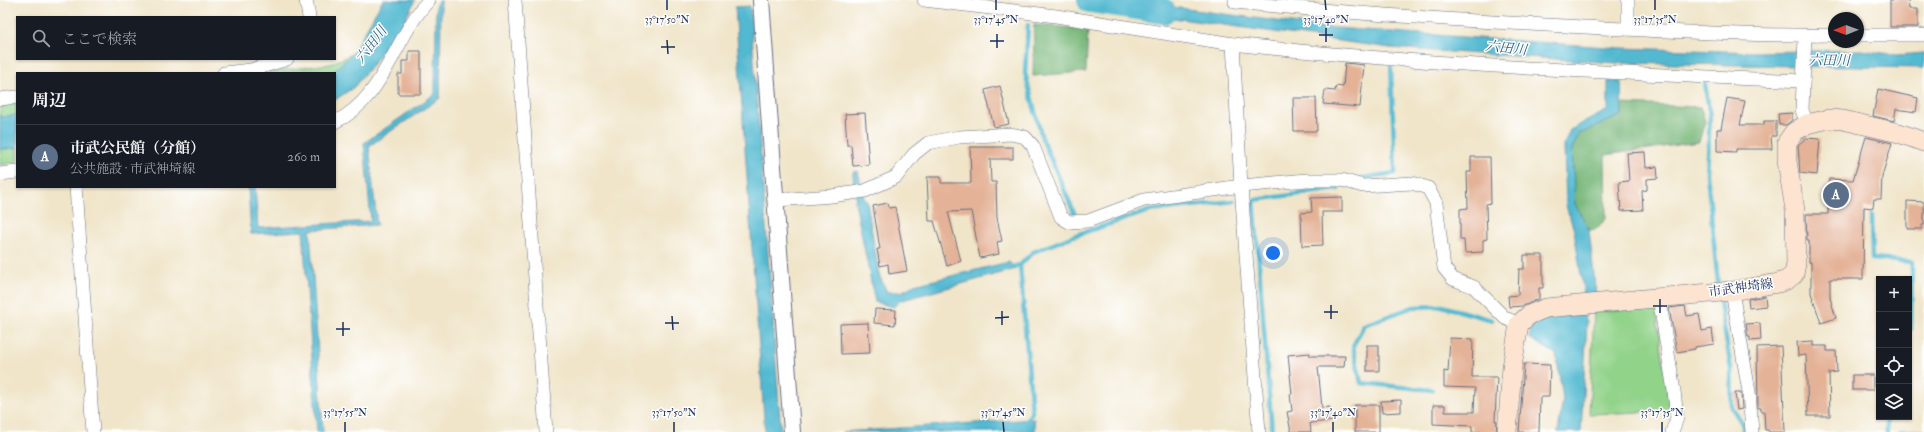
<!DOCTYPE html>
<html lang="ja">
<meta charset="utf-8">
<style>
:root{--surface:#171b24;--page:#242831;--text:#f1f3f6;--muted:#9ea1a6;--line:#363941;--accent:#2563eb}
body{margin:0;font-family:"IM FELL Double Pica","Noto Serif JP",serif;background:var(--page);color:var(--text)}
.controls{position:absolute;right:12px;bottom:12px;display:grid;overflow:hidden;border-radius:0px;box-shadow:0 1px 3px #0004}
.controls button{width:36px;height:36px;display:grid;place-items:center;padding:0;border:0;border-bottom:1px solid var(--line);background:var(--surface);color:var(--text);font:20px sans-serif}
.compass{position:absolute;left:1828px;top:12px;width:36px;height:36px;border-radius:50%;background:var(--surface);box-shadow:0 1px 3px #0004;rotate:269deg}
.you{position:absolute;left:1273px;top:253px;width:14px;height:14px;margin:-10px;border:3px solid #fff;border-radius:50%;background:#1a73e8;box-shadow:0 0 0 6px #1a73e833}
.badge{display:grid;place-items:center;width:26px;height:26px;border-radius:50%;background:var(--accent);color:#fff;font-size:13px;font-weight:700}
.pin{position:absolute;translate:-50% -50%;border:2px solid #fff;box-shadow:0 1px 4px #0006}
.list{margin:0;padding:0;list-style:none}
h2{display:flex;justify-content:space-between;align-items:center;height:52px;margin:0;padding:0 16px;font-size:17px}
h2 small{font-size:13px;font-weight:400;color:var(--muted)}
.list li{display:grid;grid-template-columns:26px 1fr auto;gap:12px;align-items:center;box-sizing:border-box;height:64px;padding:0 16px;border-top:1px solid var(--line)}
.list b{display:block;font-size:15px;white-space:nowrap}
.list p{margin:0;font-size:13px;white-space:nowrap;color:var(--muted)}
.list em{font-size:13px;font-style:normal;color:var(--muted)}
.icon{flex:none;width:22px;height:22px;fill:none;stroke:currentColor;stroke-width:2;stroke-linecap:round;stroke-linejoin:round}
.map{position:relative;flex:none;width:1924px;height:432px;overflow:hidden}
.search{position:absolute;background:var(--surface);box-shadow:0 1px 3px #0004;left:16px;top:16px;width:320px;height:44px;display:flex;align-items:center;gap:10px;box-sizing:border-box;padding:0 14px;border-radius:0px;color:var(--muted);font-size:15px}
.panel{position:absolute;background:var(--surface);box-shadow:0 1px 3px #0004;left:16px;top:72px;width:320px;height:116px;border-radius:0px}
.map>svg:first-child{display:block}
.green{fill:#92d38a;stroke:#568174}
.forest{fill:#75b576;stroke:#48726a}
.water{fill:#52b9d0;stroke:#367497}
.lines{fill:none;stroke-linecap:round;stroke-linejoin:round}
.stream{stroke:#52b9d0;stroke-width:4.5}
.river{stroke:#52b9d0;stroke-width:26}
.building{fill:#e4b297}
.minor-casing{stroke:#666f83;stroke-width:14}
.tertiary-casing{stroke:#666f83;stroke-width:18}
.secondary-casing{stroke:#666f83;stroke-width:20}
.minor{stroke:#fff;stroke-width:13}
.tertiary{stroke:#fff;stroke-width:16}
.secondary{stroke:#fde4d1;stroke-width:19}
.ticks{fill:none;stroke:#1b2f5e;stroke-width:1.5}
.labels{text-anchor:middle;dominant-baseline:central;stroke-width:3;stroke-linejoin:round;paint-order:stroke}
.street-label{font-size:13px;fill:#1b2f5e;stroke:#fff}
.water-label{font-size:14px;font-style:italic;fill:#2e5f86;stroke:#fff}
.ticks-label{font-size:10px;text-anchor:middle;fill:#1b2f5e;stroke:#fff;stroke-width:3;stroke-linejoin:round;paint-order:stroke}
</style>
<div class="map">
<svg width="1924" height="432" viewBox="0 0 1924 432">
<rect width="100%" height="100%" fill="#fff"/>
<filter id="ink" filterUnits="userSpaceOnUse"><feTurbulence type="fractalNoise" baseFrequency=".025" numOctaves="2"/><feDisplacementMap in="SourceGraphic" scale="8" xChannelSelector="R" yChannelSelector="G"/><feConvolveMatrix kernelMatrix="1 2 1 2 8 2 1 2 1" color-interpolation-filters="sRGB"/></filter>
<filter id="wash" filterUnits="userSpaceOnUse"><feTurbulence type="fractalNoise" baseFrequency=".012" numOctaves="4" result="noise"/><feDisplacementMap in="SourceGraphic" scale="16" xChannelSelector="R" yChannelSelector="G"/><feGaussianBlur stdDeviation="0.9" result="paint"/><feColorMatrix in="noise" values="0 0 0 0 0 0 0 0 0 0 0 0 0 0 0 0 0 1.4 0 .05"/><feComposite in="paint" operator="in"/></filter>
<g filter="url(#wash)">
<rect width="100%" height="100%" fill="#f0e5c9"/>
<g class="green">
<path d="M352,54l-20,19h-72l70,-9z"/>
<path d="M17,103v12l-17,2v-12z"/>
<path d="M17,148v14l-17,3v-16z"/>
<path d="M1656,307l14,104 -81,3 5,-102z"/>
</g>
<g class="forest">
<path d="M1034,25l54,4 -2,43 -53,4z"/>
<path d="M1621,104l79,3 5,14 -6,21 -94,13 1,64 -11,11h-6l-14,-26 -3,-55 7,-15 43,-19z"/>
</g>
<g class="water">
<path d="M383,0h32l-16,32 -45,55 -19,13v-27h-3l20,-19z"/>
<path d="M441,0l-1,98 -71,48 8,79 -67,5 13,202h-6l-14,-201 -52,3 -3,-47h7l3,41 113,-7 -7,-78 71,-49 1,-90z"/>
<path d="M1128,1l193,26 299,21 135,4 106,-2 36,5 27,-2v15l-307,-5 -227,-15 -260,-36z"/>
<path d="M750,6l31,426h-16l-30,-425z"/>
<path d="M1608,81l13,1 1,33 -43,19 -7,15 3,55 14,26 7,64 -12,1 -10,-65 -8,-24 -2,-62 6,-14 38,-20z"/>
<path d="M17,115v33l-17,1v-32z"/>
<path d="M858,171l6,26 3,5 12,73 8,17h14l13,-7 95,-23 7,7 -117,32 -5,6 -19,-5 -20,-100c2,-7 -2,-21 -2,-30z"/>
<path d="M1584,314l3,8 -6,110h-23l5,-34 -7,-44 -27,-16c1,-6 2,-13 8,-16 12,-6 34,-7 47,-8z"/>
<path d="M1034,419l1,13h-12l-1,-2 -28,2h-152z"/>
</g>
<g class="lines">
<g class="stream">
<path d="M1028,25l-3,48 17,65 33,77"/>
<path d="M1705,84l5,32 -3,58 11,110"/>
<path d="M1363,178l32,-5 -4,-106"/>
<path d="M1871,216l1,43 40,3 -1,67 -2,1"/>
<path d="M1020,265l12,147 -8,12"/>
<path d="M1008,268l12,-3 13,-13 43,-17 73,-24 85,-10"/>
<path d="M1720,302l11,67 1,39 11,17v7"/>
<path d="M1432,390l-71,-7 -8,-37 11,-21 49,-18 29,-1 50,14"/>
<path d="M1886,417l1,15"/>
<path d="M1272,432l-18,-232 84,-11"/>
<path d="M1901,432l23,-1"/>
</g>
<path class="river" d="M1090,0l73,11"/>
</g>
<g id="blocks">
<g class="building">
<path d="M1890,0h18l1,9h9v18h-28z"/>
<path d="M409,51h12v43h-23v-20h4v-13h7z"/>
<path d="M1345,63l19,2 -4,42 -37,-3 2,-14 10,1 1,-5 7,1z"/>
<path d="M1000,86l9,38 -15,3 -9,-37z"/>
<path d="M1878,89l40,9 -2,14 -20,-3 -2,12 -21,-5z"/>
<path d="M1293,98h23l1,33h-23z"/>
<path d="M1727,98l18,3 -5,24h24v-4h12v15h-5l1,13h-36v3l-19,-1v-22h4z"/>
<path d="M865,113l4,52 -16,1 -2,-21h-4l-2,-31z"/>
<path d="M1792,113v7l-6,5h-7l-1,-11z"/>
<path d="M1866,137l26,6 -10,33 -1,23h-7l-1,9 -9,-1 -1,72h-33v19l6,20 -15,5 -10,-30v-31h-2v-22h-2l-1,-26h22l1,-35 24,1z"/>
<path d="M1806,138l14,1 -3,36 -17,-2 -2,-28z"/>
<path d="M970,147h43v12h-23l1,23h5l1,36 5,23 -5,1 2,12 -19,4 -9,-47 -23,1 13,49 -14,5 -13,-45h-5l-2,-44h14v6h30z"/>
<path d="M1645,152l1,16 11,-1 1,11 -11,1v11l-5,1 1,19 -22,1 -2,-29 10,-1 -2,-28z"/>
<path d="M1471,157h19l1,46 -5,1 1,35 -4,1v12l-18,1 -1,-13h-4v-31l8,-1 -1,-36h4z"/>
<path d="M1342,197v15h-20l1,33 -21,1 -1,-33 11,-1 -1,-14z"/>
<path d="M1907,201l17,1v23h-2v4h-15z"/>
<path d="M888,203l1,5 6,-1 12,64 -18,3 -1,-10 -8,2 -3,-17h3l-7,-43z"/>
<path d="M1524,255h19v33h-4v11l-16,7 -14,1 -1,-11 10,-1 1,-26h5z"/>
<path d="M1765,296l1,10 -17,2 -1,-9z"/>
<path d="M1685,306l2,10 12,-2 3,17 10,-2 2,15 -19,3v2l-18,3 -8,-44z"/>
<path d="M875,309l21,1 -1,15 -21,-2z"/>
<path d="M868,323l2,30 -29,1 -1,-30z"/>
<path d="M1760,323l1,17 -11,1v-4h-2l-2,-13z"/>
<path d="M1450,338l23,1 -1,38h25l-2,44h2l-1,11h-24v-6l-39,-2v-19h12v7h29l1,-24 -31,-1v-16l4,1z"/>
<path d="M1813,341v5h14v5h9l1,21 -8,1 1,43h-22l-2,-61 -8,1 -1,-14z"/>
<rect x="1367" y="345" width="12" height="26"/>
<path d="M1781,346l4,86h-16l-1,-2h-3l-1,-19h-3v-3h-3l-1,-61z"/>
<path d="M1310,353v3h35l-1,11h-26l4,41 8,-1 2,14 -22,2 1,9h-20l-4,-20 5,-1 -2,-17h2l-4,-39z"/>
<path d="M1524,364l26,1 -1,32h-9l-1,35h-20z"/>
<rect x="1852" y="375" width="21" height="15"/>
<path d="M1735,393h6l1,16 -5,1z"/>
<path d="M1401,400v12l-19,1 -1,-12z"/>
<rect x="1355" y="405" width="24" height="27"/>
</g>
</g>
</g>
<g filter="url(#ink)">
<use href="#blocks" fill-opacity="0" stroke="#666f83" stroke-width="1"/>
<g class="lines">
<g class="minor-casing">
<g id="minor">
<path d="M306,0l3,17"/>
<path d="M515,0l31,432"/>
<path d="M924,0l132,16 177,28"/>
<path d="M1235,0v2c116,12 232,19 349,25 83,4 167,9 250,8"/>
<path d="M1628,29v-29"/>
<path d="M1858,35h66"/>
<path d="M1805,36l-3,74 5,14"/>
<path d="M224,73l27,-3 36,-11"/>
<path d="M0,99l17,-2"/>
<path d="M335,122c50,-24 59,-85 94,-122"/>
<path d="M0,174l17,-2"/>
<path d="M76,187l17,245"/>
<path d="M776,200l56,-4 33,-5 31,-14 18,-23 14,-11 31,-6 52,-3 14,3 8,9 28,71 8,5 19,-1 56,-21 97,-14 66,-6h35l21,6 49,-3 16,5 8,15 8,65 9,11 21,8 31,31 14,6"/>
<path d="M1732,291l17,101 3,40"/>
<path d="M1659,297l15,94 3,27 -5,14"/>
<path d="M1259,432l-18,-246 -8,-142c189,21 380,29 570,37"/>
</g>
</g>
<g class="tertiary-casing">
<path id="tertiary" d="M761,0l31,432"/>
</g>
<g class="secondary-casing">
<path id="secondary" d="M1507,432l5,-65 7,-43 10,-9 17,-7 186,-17 46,-8 9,-3 7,-6 2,-10 -1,-54 -8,-49v-19l7,-10 13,-8 22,-5 14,1 56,13 25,9"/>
</g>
<use href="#minor" class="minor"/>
<use href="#tertiary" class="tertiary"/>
<use href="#secondary" class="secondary"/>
</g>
</g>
<path class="ticks" d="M667,0v10M996,0v10M1325,0l1,10M1655,0v10M1326,28v14M997,34v14M1319,35h14M667,40l1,14M990,41h14M661,47h14M1660,299v14M1331,305v14M1653,306h14M1002,311v14M1324,312h14M672,316l1,14M995,318l14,-1M343,322v14M665,323h14M336,329h14M345,422v10M674,422v10M1003,422l1,10M1333,422v10M1662,422v10"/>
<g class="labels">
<g class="street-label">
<text transform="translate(1741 288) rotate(-8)">市武神埼線</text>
</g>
<g class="water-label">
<text transform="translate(371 45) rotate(-53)">六田川</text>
<text transform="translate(1506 48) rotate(6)">六田川</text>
<text x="1829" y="60">六田川</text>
</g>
</g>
<g class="ticks-label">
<text x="667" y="23">33°17'50"N</text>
<text x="996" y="23">33°17'45"N</text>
<text x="1326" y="23">33°17'40"N</text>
<text x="1655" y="23">33°17'35"N</text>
<text x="345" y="416">33°17'55"N</text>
<text x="674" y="416">33°17'50"N</text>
<text x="1003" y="416">33°17'45"N</text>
<text x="1333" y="416">33°17'40"N</text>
<text x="1662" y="416">33°17'35"N</text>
</g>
</svg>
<div class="controls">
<button>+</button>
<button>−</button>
<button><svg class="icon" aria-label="locate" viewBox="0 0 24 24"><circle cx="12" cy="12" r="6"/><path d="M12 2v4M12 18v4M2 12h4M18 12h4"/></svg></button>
<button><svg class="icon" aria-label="layers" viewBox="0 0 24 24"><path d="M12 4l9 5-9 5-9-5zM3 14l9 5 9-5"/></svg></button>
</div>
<svg class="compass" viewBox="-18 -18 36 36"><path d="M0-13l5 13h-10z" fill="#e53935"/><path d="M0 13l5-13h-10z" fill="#9ea1a6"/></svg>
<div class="you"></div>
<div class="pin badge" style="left:1836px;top:195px;background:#5c6f8a">A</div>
<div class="search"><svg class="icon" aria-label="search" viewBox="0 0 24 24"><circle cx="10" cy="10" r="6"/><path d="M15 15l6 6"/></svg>ここで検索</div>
<section class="panel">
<h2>周辺<small></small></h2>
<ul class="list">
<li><span class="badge" style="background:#5c6f8a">A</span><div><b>市武公民館（分館）</b><p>公共施設 · 市武神埼線</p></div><em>260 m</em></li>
</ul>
</section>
</div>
